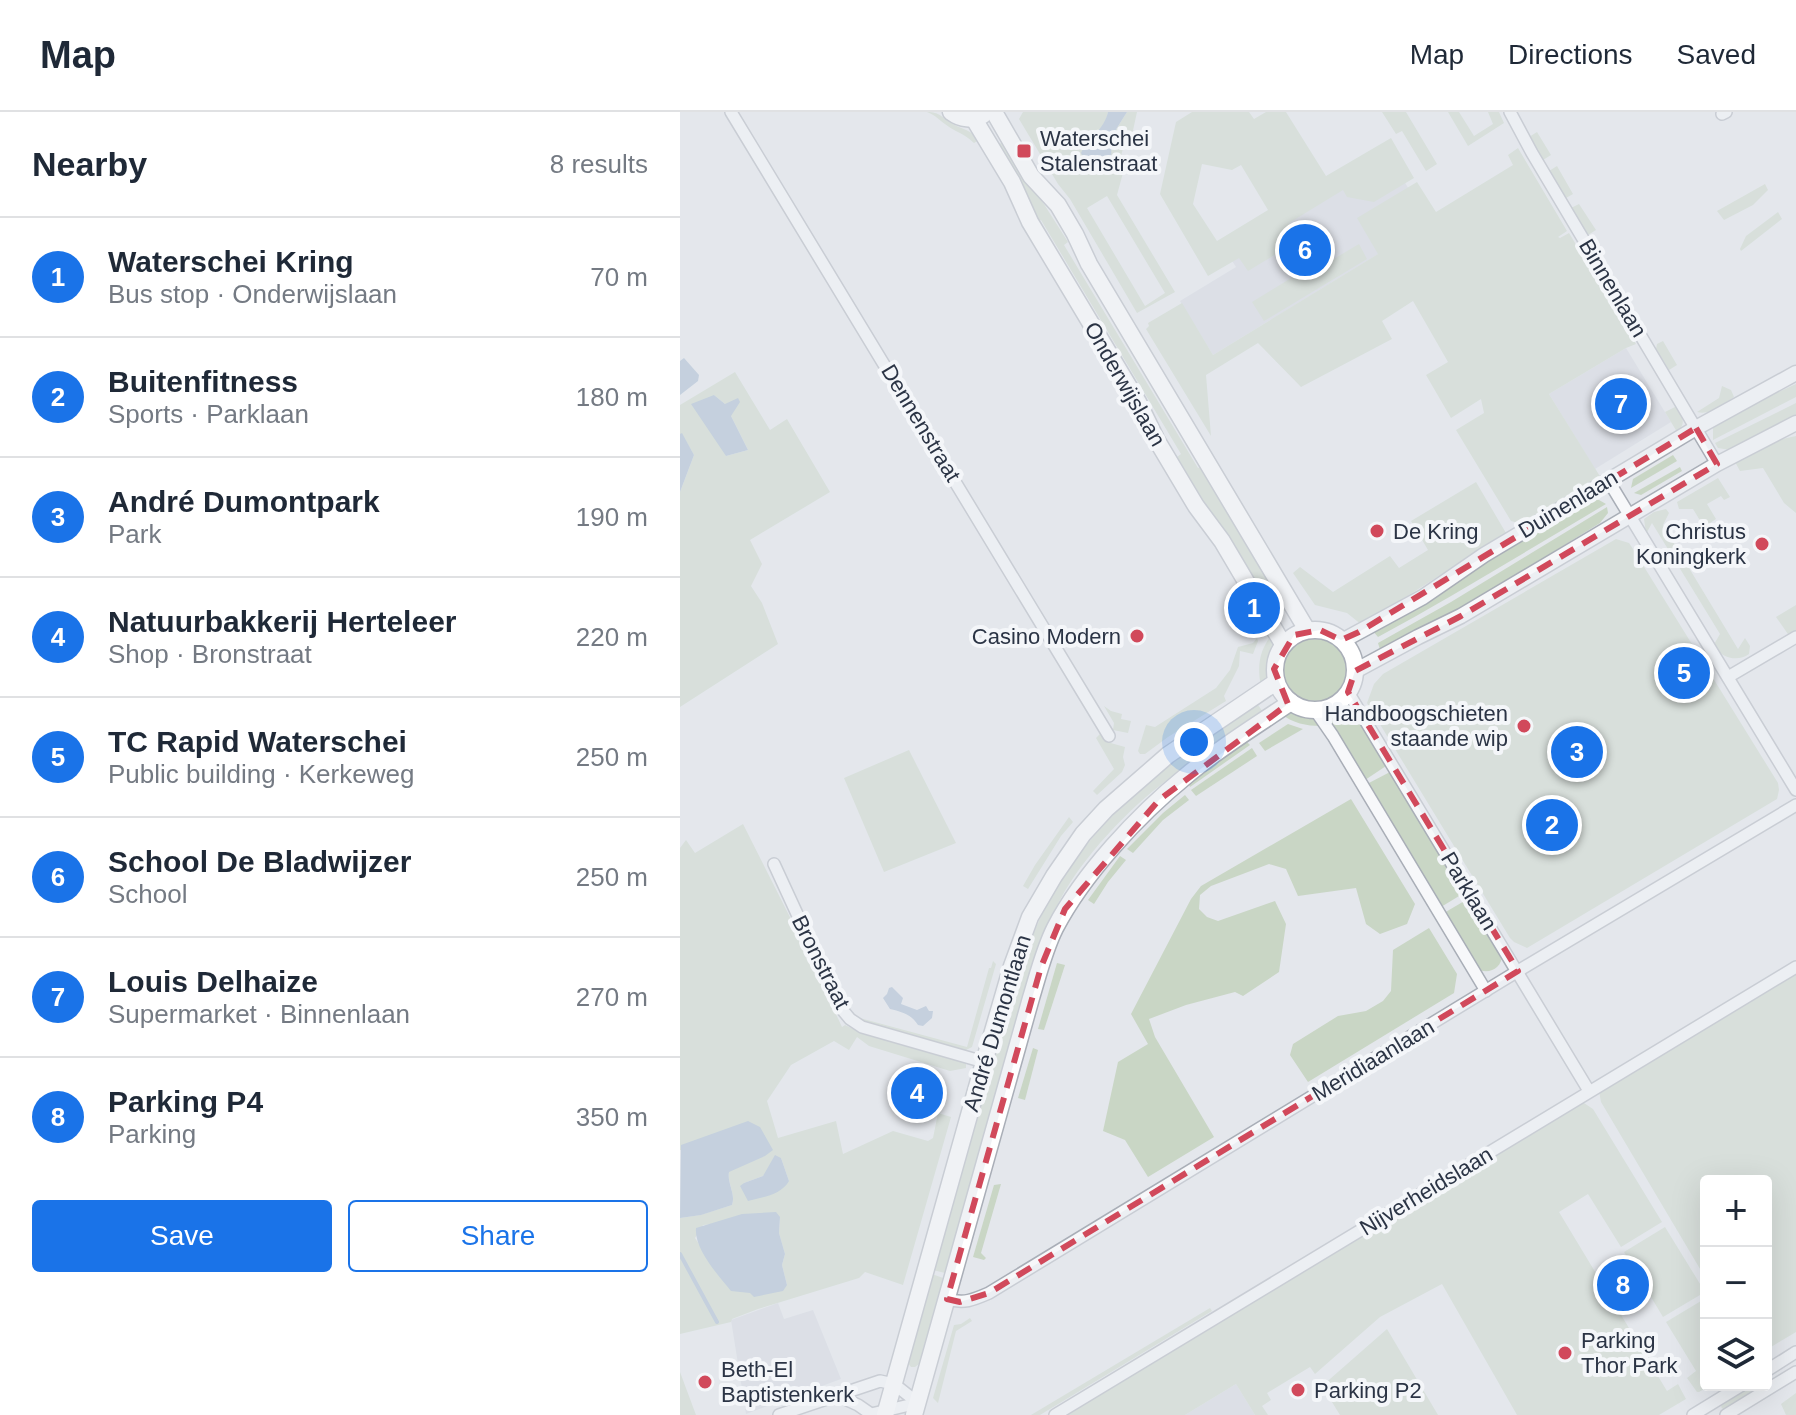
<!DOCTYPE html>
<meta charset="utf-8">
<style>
:root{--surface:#fff;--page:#f6f6f7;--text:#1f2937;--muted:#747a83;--line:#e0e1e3;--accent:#1a73e8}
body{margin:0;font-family:Arial,sans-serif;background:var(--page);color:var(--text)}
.controls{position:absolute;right:24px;bottom:24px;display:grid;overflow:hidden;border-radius:8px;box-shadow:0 8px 32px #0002}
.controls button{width:72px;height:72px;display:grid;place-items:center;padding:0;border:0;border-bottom:2px solid var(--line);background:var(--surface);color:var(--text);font:40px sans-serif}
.you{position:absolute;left:514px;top:630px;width:28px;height:28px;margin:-20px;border:6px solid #fff;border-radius:50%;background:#1a73e8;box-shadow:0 0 0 12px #1a73e833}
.badge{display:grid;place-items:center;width:52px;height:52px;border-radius:50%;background:var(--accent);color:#fff;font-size:26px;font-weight:700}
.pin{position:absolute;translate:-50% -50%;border:4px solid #fff;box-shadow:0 2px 8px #0006}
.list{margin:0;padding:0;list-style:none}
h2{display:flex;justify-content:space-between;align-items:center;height:104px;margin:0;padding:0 32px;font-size:34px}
h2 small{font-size:26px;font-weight:400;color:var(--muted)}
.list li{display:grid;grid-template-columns:52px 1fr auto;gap:24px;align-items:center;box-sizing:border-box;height:120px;padding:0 32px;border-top:2px solid var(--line)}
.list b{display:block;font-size:30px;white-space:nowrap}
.list p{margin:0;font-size:26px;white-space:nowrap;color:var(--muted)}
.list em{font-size:26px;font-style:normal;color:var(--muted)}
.actions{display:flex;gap:16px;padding:24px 32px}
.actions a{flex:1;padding:18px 0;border:2px solid var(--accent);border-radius:8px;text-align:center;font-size:28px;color:var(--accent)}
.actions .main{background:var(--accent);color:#fff}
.icon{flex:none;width:44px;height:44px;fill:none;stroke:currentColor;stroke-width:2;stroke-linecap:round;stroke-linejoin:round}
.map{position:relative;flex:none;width:1116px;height:1303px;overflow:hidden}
header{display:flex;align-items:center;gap:48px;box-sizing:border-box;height:112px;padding:0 40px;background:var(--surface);border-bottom:2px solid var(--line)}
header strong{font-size:38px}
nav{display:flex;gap:44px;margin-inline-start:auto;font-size:28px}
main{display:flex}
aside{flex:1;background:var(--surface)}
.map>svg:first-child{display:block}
.built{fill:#d2d6de}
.green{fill:#c9d6c5;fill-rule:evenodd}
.water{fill:#9fb4cc}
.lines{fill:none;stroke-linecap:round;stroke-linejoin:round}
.stream{stroke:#9fb4cc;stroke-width:4}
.minor-casing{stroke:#a9aeb7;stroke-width:14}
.tertiary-casing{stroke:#a9aeb7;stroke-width:17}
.secondary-casing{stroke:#a9aeb7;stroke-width:19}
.minor{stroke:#f7f8fa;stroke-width:11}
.tertiary{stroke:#f7f8fa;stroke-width:14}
.secondary{stroke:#fff;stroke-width:16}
.marked{fill:none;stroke:#d1495b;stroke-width:6;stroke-dasharray:16 10;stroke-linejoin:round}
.poi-dot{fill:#d1495b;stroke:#f4f6f9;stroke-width:3}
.labels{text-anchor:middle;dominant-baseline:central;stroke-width:8;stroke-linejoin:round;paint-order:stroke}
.poi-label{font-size:22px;fill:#2b3445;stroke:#f4f6f9;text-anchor:start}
.street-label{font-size:22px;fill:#2b3445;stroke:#f4f6f9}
</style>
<header>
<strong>Map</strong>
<nav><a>Map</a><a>Directions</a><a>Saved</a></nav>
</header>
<main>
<aside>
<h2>Nearby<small>8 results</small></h2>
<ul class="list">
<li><span class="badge">1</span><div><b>Waterschei Kring</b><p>Bus stop · Onderwijslaan</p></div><em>70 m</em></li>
<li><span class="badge">2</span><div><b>Buitenfitness</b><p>Sports · Parklaan</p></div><em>180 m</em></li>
<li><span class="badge">3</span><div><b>André Dumontpark</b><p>Park</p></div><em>190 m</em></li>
<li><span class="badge">4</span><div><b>Natuurbakkerij Herteleer</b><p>Shop · Bronstraat</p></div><em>220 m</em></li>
<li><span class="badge">5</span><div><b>TC Rapid Waterschei</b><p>Public building · Kerkeweg</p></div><em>250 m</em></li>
<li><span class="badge">6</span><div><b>School De Bladwijzer</b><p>School</p></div><em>250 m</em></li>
<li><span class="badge">7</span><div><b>Louis Delhaize</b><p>Supermarket · Binnenlaan</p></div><em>270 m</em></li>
<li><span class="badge">8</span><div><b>Parking P4</b><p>Parking</p></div><em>350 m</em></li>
</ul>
<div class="actions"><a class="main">Save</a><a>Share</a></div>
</aside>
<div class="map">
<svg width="1116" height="1303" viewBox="0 0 1116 1303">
<rect width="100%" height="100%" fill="#e4e7ec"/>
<g class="built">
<path d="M705,37l44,74 -216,132 -33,-54 56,-34 -13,-20z"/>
<path d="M946,236l45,74 -76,47 -46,-75z"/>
<path d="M98,1191l6,16 29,-9 28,69 -95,35 -15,-94z"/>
<path d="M556,1272l19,31h-70z"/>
</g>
<g class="green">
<path d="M247,0c13,0 14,5 24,11 11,7 20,6 28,17l-5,3c-10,-10 -19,-11 -29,-19 -7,-5 -10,-9 -18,-12z"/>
<path d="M343,0h85c-2,13 -11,22 -21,29l23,-2 17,-27h10l-5,23 -5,-1 -6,22 6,2 -10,37 58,97 -38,21 -67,-114 -12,-15 -39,-65zM427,84l58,97 -20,13 -58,-98z"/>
<path d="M512,0h57l5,7 12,-7h20l40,64 65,-38 23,40 -40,24 -27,-5 -4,-7 -54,33 10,17 -51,31 -9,-13 -31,18 -48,-82 16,-72zM522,52l30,6 9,-5 27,45 -51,31 -24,-37z"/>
<path d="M702,0h24l31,52 -11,7 -24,-40 -6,3z"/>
<path d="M768,0h11l15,24 19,-12 -5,-12h11l5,11 -36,23z"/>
<path d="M857,20l14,23 -8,5 -14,-23z"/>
<path d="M324,29l64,101 -4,3 134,223 4,-2 87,142 -16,9 -96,-160 4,-3 -140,-234 -4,2 -42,-75z"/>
<path d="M838,36l49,83 -9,6 2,1 9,-5 67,111 -10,4 -77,46 52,84 -79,46 -11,-3 -55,-91 28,-17 -3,-14 -30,19 -25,-43 22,-13 -35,-61 -31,20 10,18 -91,48 -43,-44 -52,32 5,61 -65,-107 3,-3 -1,-3 34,-20 31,52 165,-101 -21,-36 60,-36 19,30 77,-47 -5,-10z"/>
<path d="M877,54l16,28 -7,4 -17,-27z"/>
<path d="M1085,72l3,6 -15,15 -29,15 -7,-9z"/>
<path d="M899,92l17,26 -8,5 -17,-27z"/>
<path d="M1098,100l4,7 -41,32 -1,-2 6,-13z"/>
<path d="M679,132l8,15 -103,62 -12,-19 62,-38 3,5z"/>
<path d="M983,229l14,24 -8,5 -13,-21 1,-5z"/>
<path d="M55,260l35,58 17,-11 43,73 -80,48 12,24 -11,22 11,17 16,41 -98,63v-215l14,-37 -12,-21h-2v-29zM34,283l11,9 23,46 -22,6z"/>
<path d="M1116,272v13l-83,43v-13l46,-26z"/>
<path d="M1042,274l9,4 3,7c-11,7 -24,19 -37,15l22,-14z"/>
<path d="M1116,291v13l-66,34 -12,-2 -3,-5z"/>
<path d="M995,295l3,1c5,10 8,16 -1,24l-12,-20z"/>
<path d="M1116,324v77l-12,-10 -21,-35 -23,3 -5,-9 39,-21z"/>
<path d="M993,343l4,6 -46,27 2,-9z"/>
<path d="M1000,355l2,4 -41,24 -7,-2z"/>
<path d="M1038,366l12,19 -6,3 -3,-4 -14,8 9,15 -12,8 -11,-18h-14l-2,-7z"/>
<path d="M796,370l30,51 -144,92 -15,-12 -32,-8 -22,-32 7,-6 33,25 57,-36 9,12 29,-18 -17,-29z"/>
<path d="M907,388h12l7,4c-76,45 -151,91 -228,133l-6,-7z"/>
<path d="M927,395l1,6 -8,10 -149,92 -70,38 -3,-10 73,-41z"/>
<path d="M986,397l3,4 -6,12 75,124 7,-11 5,8 -1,8c-12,9 -28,3 -36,-8l7,-12 -68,-111 -6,11 -2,-15 10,-7z"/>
<path d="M936,427l13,4 4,6 145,234 1,7 -2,9 -250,149 -13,-6 -4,-4 -143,-235 7,-19 9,-10z"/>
<path d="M1116,493v28l-6,4 -14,-20z"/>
<path d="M593,521c4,12 -1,16 -3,28 -2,11 -1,17 -9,26 -4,-21 -2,-37 12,-54z"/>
<path d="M577,526l1,3 -5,13 -13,-3 -1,15 -15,30 2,5 -58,36 -23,17h-5l-2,-3 8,-26 9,2 61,-39 14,-18 8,-23 15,-4z"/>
<circle cx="635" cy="558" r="31"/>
<path d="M669,589l37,65 -21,14 -40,-63 2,-3 8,-4z"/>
<path d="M576,590l9,13c-33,22 -67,42 -98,65 -39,29 -85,78 -107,120 -12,22 -21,45 -29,69l-86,304 -12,-3 86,-301c11,-27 21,-54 36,-79 31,-52 73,-93 121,-131 26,-20 52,-40 80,-57z"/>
<path d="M424,594l7,5 11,3 -1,5 10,2 -3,12 -15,-3 1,-7z"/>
<path d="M611,600l22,5 8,9c-15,0 -28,-3 -40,-12z"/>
<path d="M608,612l15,5 -38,22 -6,-8z"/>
<path d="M420,622h3l4,8 18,5 -2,10 2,8 -3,7 -25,23 -4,-4 21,-22 -18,-31z"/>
<path d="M564,627l6,6 -60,42 -3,-7z"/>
<path d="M572,636l5,8 -61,40 -5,-6z"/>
<path d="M229,638l47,93 -72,29 -40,-94z"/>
<path d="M710,660l74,121 -23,14 -74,-123z"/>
<path d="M505,683l4,5 -26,20 -30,33 -6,-4 36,-36z"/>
<path d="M671,687l64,105 -8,20 -27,10 -14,-10 -10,-36 -58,8 -12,-27 -17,-5 -58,22 -11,9 -1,14 8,8 11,4 57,-20 11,23 -7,48 -36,24 -8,-4 -49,13 -37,14 6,18 59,100 -66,40 -23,-37 -22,-9 15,-69 30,-18 -17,-30 60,-115 10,-13z"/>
<path d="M389,705l4,5 -12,14 -33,53 -5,-3 12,-21z"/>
<path d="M63,712l56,111 43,92 3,-2 8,4 99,28 14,7v4l-16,3 -81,-25 -12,-9 -8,13 -15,-9 -43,24 -24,36 11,37 58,-17 7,33 50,-23 35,10 5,-3 5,-25 13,4 -48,168 -38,-13 -6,6 -101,31 -26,10 -1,3 -51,12v-116l20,-3 32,-10c4,-11 -5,-22 -3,-34l35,-15 -84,-6v-302l6,-8 9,13zM101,1046l8,23 -45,2 19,-7zM100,1105l-1,16 6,21 -3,11 5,20 -84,-35 -8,-12 8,-13z"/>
<path d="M440,744l6,4 -18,22 -14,22 -6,-4z"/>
<path d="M786,788h2l34,55c0,13 -13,20 -25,14l-33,-56z"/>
<path d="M749,816l28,46 -3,19 -146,89 -18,-27 3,-11 45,-28 28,-5 17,-10 8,-10 2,-41z"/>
<path d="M313,849l3,3 -24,83 -8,4 -108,-30v-4l111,30 22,-79h2z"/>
<path d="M377,851l8,2 -21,65 -6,-1z"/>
<path d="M1116,860v360l-30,18v-169h-60v98l-105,-177 -2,-11z"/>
<path d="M353,936l5,2 -13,50 -7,-2z"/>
<path d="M901,989l12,8 69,113 -41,25 -33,-53 -29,18 108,179 11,-7 8,15 -27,16h-142l-75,-131 -62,33 -65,57 -5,-7 -43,26 4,7 -9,6 6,9h-13l-19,-31 -51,31h-123z"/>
<path d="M321,1072l-20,69 5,5 -2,2 -11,-3 21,-72z"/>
<path d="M985,1115l40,65 -42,25 -39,-65z"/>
<path d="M252,1162l11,4 -24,86 -4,3h-4l-4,-5z"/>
<path d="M1026,1186v87h5l-12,7h-2l-10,-14 9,-7 -30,-49z"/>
<path d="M530,1196l2,3 -172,104h-9z"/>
<path d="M290,1206l2,3 -16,10 -18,72 -5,-5 21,-73 7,-1z"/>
<path d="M707,1217l51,86h-98l-18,-29z"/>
<path d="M0,1260l16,43h-16z"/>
<path d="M1071,1273h10l2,4 -39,21 -3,-3 2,-5z"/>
<path d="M1116,1281v22h-10l-5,-11z"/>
</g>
<g class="water">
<path d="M428,0h19l-17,27c2,14 4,25 -11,31l-10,-3 -8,-14c8,-16 23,-23 27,-41z"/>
<path d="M4,246l15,17 -1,6 -18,14v-34z"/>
<path d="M34,283l11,9 13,-6 2,4 -9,14 17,34 -22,6 -35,-52z"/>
<path d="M2,321l12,22 -14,37v-58z"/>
<path d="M212,875l11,11 -2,6 16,6 9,-4 3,5h4l-1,7 -9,8 -5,-1c-7,-11 -16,-13 -28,-16l-7,-11 4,-4 2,-6z"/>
<path d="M68,1009l12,6 13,23 -8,6 -36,16c-2,11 7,22 3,33l-31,10 -21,3 1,-73z"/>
<path d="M95,1043l6,3 8,23c-8,14 -26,16 -41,20l-8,-15 4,-3 19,-7z"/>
<path d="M96,1100l4,5 -1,16 6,21 -3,11 5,20 -4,6 -29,6 -4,-4 -19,-2c-13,-16 -37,-42 -35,-63l46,-14z"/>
</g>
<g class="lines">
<path class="stream" d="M0,1142l37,68"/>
<g class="minor-casing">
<g id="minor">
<path d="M51,0l378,624"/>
<path d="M830,0l22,41 185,311"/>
<path d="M1042,2l4,-2"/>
<path d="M928,368l188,310"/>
<path d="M1048,565l68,-40"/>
<path d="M668,580l241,399"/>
<path d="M635,598l18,26 153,255"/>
<path d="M94,752l66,143 10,12 12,8 122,35"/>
<path d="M267,1187c17,5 26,1 42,-6l529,-322 278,-166"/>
<path d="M1086,1259l30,-19"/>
<path d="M156,1283l22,10 13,9 47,-11"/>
<path d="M99,1303l101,-34 14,3 24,19"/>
<path d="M375,1303l741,-448"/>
<path d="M1013,1303l49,-30"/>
<path d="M1046,1303l70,-43"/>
</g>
</g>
<g class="tertiary-casing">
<g id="tertiary">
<path d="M662,529l81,-44 61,-42 212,-127 100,-55"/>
<path d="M675,559l63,-34 43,-21 256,-152 79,-41"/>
</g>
</g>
<g class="secondary-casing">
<g id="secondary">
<path d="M271,0c11,8 20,8 32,3"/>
<path d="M314,0l37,64 27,29 17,29 14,30 218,366"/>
<path d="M294,7l38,63 18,40 108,180 18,37 40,67 26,35 61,103"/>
<circle cx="635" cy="558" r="40"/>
<path d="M205,1303l99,-353 28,-96 18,-49 24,-41 29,-42 23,-25 62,-54 108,-73"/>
<path d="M234,1303l117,-417c7,-23 13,-48 24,-70 28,-54 83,-113 131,-152 33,-28 70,-50 105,-74"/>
</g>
</g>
<use href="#minor" class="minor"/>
<use href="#tertiary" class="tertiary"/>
<use href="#secondary" class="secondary"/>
</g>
<path d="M0 0H1116V1303H0ZM1016,316l21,36 -256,152 -106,55 -7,21 170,279 -529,322 -29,9 -13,-3 94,-332 24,-58 94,-109 129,-96 -14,-35 20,-34 26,-5 21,10 18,-8z" fill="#e4e7ec" fill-opacity=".55" fill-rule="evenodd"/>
<path class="marked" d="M1016,316l21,36 -256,152 -106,55 -7,21 170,279 -529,322 -29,9 -13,-3 94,-332 24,-58 94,-109 129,-96 -14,-35 20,-34 26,-5 21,10 18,-8z"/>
<g class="poi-dot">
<rect x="336" y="31" width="16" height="16" rx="4"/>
<circle cx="697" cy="419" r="8"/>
<circle cx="1082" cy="432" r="8"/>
<circle cx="457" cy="524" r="8"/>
<circle cx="844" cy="614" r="8"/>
<circle cx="885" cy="1241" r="8"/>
<circle cx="25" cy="1270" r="8"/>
<circle cx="618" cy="1278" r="8"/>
</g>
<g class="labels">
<g class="poi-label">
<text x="360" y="26">Waterschei<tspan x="360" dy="25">Stalenstraat</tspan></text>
<text x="713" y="419">De Kring</text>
<text x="1066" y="419" text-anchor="end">Christus<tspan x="1066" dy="25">Koningkerk</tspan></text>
<text x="441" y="524" text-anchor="end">Casino Modern</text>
<text x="828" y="601" text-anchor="end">Handboogschieten<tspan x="828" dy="25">staande wip</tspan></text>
<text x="901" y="1228">Parking<tspan x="901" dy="25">Thor Park</tspan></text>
<text x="41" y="1257">Beth-El<tspan x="41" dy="25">Baptistenkerk</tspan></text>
<text x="634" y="1278">Parking P2</text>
</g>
<g class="street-label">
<text transform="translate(933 176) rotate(59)">Binnenlaan</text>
<text transform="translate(445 272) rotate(60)">Onderwijslaan</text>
<text transform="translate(241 311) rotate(59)">Dennenstraat</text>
<text transform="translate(888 392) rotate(-31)">Duinenlaan</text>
<text transform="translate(789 779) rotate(59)">Parklaan</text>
<text transform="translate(141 850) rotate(63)">Bronstraat</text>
<text transform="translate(317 911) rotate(-73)">André Dumontlaan</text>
<text transform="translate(693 948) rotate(-31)">Meridiaanlaan</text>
<text transform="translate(746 1079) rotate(-31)">Nijverheidslaan</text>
</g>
</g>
</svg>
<div class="controls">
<button>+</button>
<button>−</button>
<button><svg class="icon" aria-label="layers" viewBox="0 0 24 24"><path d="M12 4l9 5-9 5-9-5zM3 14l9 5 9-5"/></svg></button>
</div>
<div class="you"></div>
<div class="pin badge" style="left:574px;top:496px">1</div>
<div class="pin badge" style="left:872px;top:713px">2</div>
<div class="pin badge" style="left:897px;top:640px">3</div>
<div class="pin badge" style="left:237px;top:981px">4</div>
<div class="pin badge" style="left:1004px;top:561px">5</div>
<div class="pin badge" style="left:625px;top:138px">6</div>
<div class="pin badge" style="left:941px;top:292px">7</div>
<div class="pin badge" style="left:943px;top:1173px">8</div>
</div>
</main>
